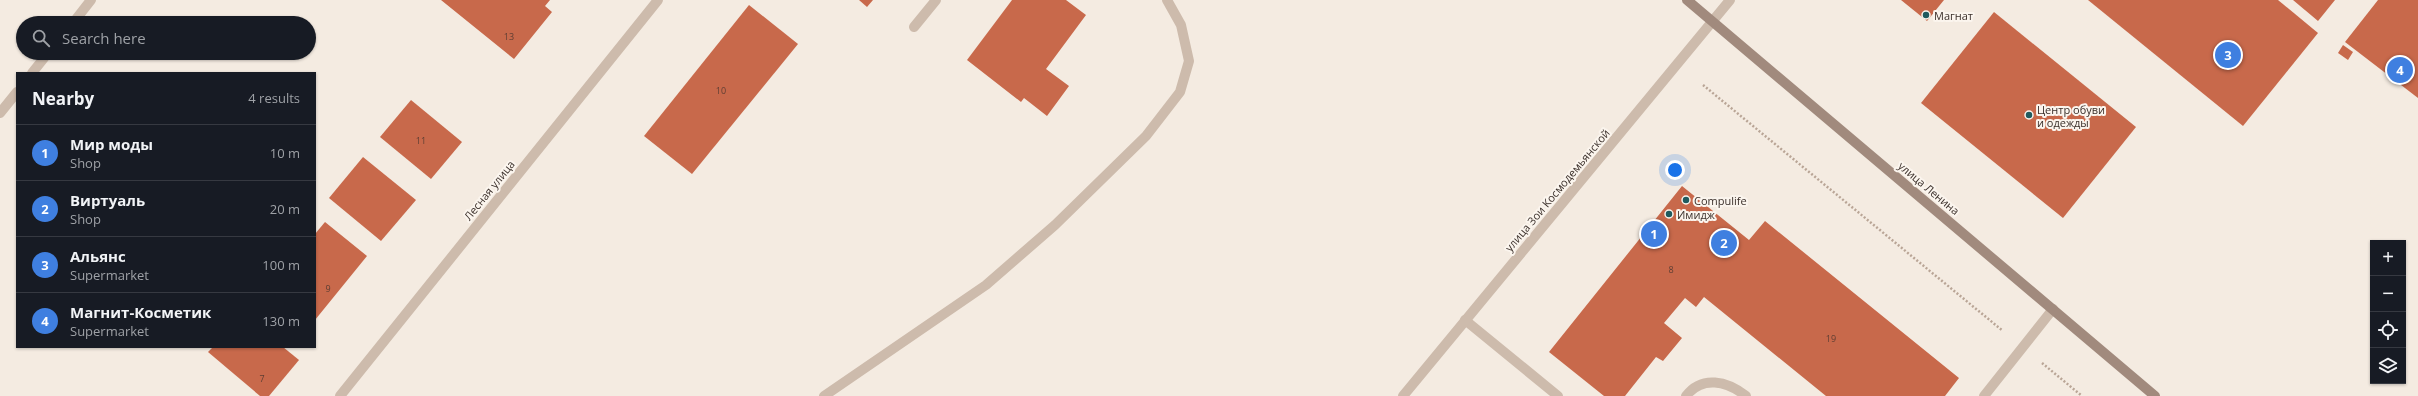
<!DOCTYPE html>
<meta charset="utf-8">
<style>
:root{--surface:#171b24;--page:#242831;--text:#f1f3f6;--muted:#9ea1a6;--line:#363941;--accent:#2563eb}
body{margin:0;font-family:"Open Sans",sans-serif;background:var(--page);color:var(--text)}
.controls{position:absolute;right:12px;bottom:12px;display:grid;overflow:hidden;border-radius:0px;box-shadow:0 1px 3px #0004}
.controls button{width:36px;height:36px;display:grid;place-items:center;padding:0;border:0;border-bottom:1px solid var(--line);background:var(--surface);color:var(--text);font:20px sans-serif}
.you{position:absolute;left:1675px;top:170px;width:14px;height:14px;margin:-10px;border:3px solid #fff;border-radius:50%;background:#1a73e8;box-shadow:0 0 0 6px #1a73e833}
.badge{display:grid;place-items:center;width:26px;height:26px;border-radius:50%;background:var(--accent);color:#fff;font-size:13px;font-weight:700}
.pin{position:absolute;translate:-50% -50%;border:2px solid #fff;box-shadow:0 1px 4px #0006}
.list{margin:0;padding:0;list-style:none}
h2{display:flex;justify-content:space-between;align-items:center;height:52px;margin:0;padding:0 16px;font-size:17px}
h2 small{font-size:13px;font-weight:400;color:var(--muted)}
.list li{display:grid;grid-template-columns:26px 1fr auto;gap:12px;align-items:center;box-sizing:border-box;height:56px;padding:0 16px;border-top:1px solid var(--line)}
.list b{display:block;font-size:15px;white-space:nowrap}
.list p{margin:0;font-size:13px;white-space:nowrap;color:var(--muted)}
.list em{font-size:13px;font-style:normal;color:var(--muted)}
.icon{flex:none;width:22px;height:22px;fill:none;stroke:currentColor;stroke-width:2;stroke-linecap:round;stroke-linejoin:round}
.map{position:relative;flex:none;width:2418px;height:396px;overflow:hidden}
.search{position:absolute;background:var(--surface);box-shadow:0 1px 3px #0004;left:16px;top:16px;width:300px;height:44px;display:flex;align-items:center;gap:10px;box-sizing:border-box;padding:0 14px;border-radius:22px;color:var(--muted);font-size:15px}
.panel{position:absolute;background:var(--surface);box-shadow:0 1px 3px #0004;left:16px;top:72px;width:300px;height:276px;border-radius:0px}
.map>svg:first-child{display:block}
.building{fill:#c8694b}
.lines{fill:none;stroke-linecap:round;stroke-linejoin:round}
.path{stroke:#b9a596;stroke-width:2.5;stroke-dasharray:2 2;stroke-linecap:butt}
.lane{stroke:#cdbbac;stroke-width:10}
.street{stroke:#cdbbac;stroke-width:10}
.secondary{stroke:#a18a7d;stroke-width:10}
.poi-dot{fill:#1f5a5e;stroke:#fbf5ee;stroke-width:1.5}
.labels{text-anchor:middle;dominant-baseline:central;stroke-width:4;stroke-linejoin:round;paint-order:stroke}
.number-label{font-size:9px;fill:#5e3e33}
.poi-label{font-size:11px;fill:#3b302b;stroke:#fbf5ee;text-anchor:start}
.street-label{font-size:11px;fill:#3b302b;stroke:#fbf5ee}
</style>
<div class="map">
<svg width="2418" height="396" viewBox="0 0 2418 396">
<rect width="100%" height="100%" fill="#f4ebe1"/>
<g class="building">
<path d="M441,0h109l-5,6 7,6 -38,47z"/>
<path d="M859,0h14l-6,7z"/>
<path d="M1012,0h54l20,15 -40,54 23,17 -22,30 -23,-18 -3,4 -54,-42z"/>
<path d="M1901,0h43l-17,21z"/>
<path d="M2088,0h190l40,33 -75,93z"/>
<path d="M2293,0h42l-17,21z"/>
<path d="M2378,0h40v98l-73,-56z"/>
<path d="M749,5l49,39 -106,130 -48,-38z"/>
<path d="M1994,12l142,115 -73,91 -142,-115z"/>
<path d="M2343,45l10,7 -5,8 -10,-7z"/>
<path d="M411,100l51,42 -31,37 -51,-42z"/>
<path d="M363,157l53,43 -35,41 -52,-43z"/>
<path d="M1682,186l67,54 16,-19 194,157 -14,18h-119l-122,-99 -8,10 -11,-9 -21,25 18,15 -19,23 -7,-4 -31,39h-21l-55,-44z"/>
<path d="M325,222l42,34 -52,64v-86z"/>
<path d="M213,347h70l16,13 -30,36h-9l-52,-44z"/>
</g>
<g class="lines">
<g class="path">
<path d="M1703,85l300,246"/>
<path d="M2042,363l40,33"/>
</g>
<g class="lane">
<path d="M73,23l18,-23"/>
<path d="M914,27l22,-27"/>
<path d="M32,73l16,-20"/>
<path d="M0,113l17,-21"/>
<path d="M1465,320l93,76"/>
<path d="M824,396l162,-111 69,-60 91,-89 34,-44 9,-31 -8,-36 -14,-25"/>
<path d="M1686,396c16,-21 41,-15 60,0"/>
<path d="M1984,396l69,-87"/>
</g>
<g class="street">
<path d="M340,396l318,-396"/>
<path d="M1403,396l327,-396"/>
</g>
<path class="secondary" d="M1687,0l468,396"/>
</g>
<g class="poi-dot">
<circle cx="1926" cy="15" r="4"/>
<circle cx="2029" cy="115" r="4"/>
<circle cx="1686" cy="200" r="4"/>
<circle cx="1669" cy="214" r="4"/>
</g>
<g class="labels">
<g class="number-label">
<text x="509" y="36">13</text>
<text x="721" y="90">10</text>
<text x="421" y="140">11</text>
<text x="1671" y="269">8</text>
<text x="328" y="288">9</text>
<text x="1831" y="338">19</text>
<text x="262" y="378">7</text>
</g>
<g class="poi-label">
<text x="1934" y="15">Магнат</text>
<text x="2037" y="109">Центр обуви<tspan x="2037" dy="13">и одежды</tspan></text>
<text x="1694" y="200">Compulife</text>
<text x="1677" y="214">Имидж</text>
</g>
<g class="street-label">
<text transform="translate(1929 188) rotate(40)">улица Ленина</text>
<text transform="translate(489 190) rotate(-51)">Лесная улица</text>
<text transform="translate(1557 190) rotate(-50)">улица Зои Космодемьянской</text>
</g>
</g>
</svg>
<div class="controls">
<button>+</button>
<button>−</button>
<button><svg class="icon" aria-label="locate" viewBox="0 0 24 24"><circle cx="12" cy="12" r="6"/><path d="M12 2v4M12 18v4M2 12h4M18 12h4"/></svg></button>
<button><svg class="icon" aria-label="layers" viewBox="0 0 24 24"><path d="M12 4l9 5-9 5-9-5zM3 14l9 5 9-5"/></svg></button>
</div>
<div class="you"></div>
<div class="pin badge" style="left:1654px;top:234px;background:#3f7fe0">1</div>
<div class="pin badge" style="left:1724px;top:243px;background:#3f7fe0">2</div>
<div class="pin badge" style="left:2228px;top:55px;background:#3f7fe0">3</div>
<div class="pin badge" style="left:2400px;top:70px;background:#3f7fe0">4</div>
<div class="search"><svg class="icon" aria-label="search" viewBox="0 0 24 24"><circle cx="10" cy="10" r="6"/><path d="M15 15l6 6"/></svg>Search here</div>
<section class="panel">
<h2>Nearby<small>4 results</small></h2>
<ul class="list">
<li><span class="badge" style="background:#3f7fe0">1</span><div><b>Мир моды</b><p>Shop</p></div><em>10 m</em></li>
<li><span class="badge" style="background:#3f7fe0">2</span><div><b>Виртуаль</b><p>Shop</p></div><em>20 m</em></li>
<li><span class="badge" style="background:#3f7fe0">3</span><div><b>Альянс</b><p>Supermarket</p></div><em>100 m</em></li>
<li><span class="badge" style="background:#3f7fe0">4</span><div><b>Магнит-Косметик</b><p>Supermarket</p></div><em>130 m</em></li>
</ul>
</section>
</div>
